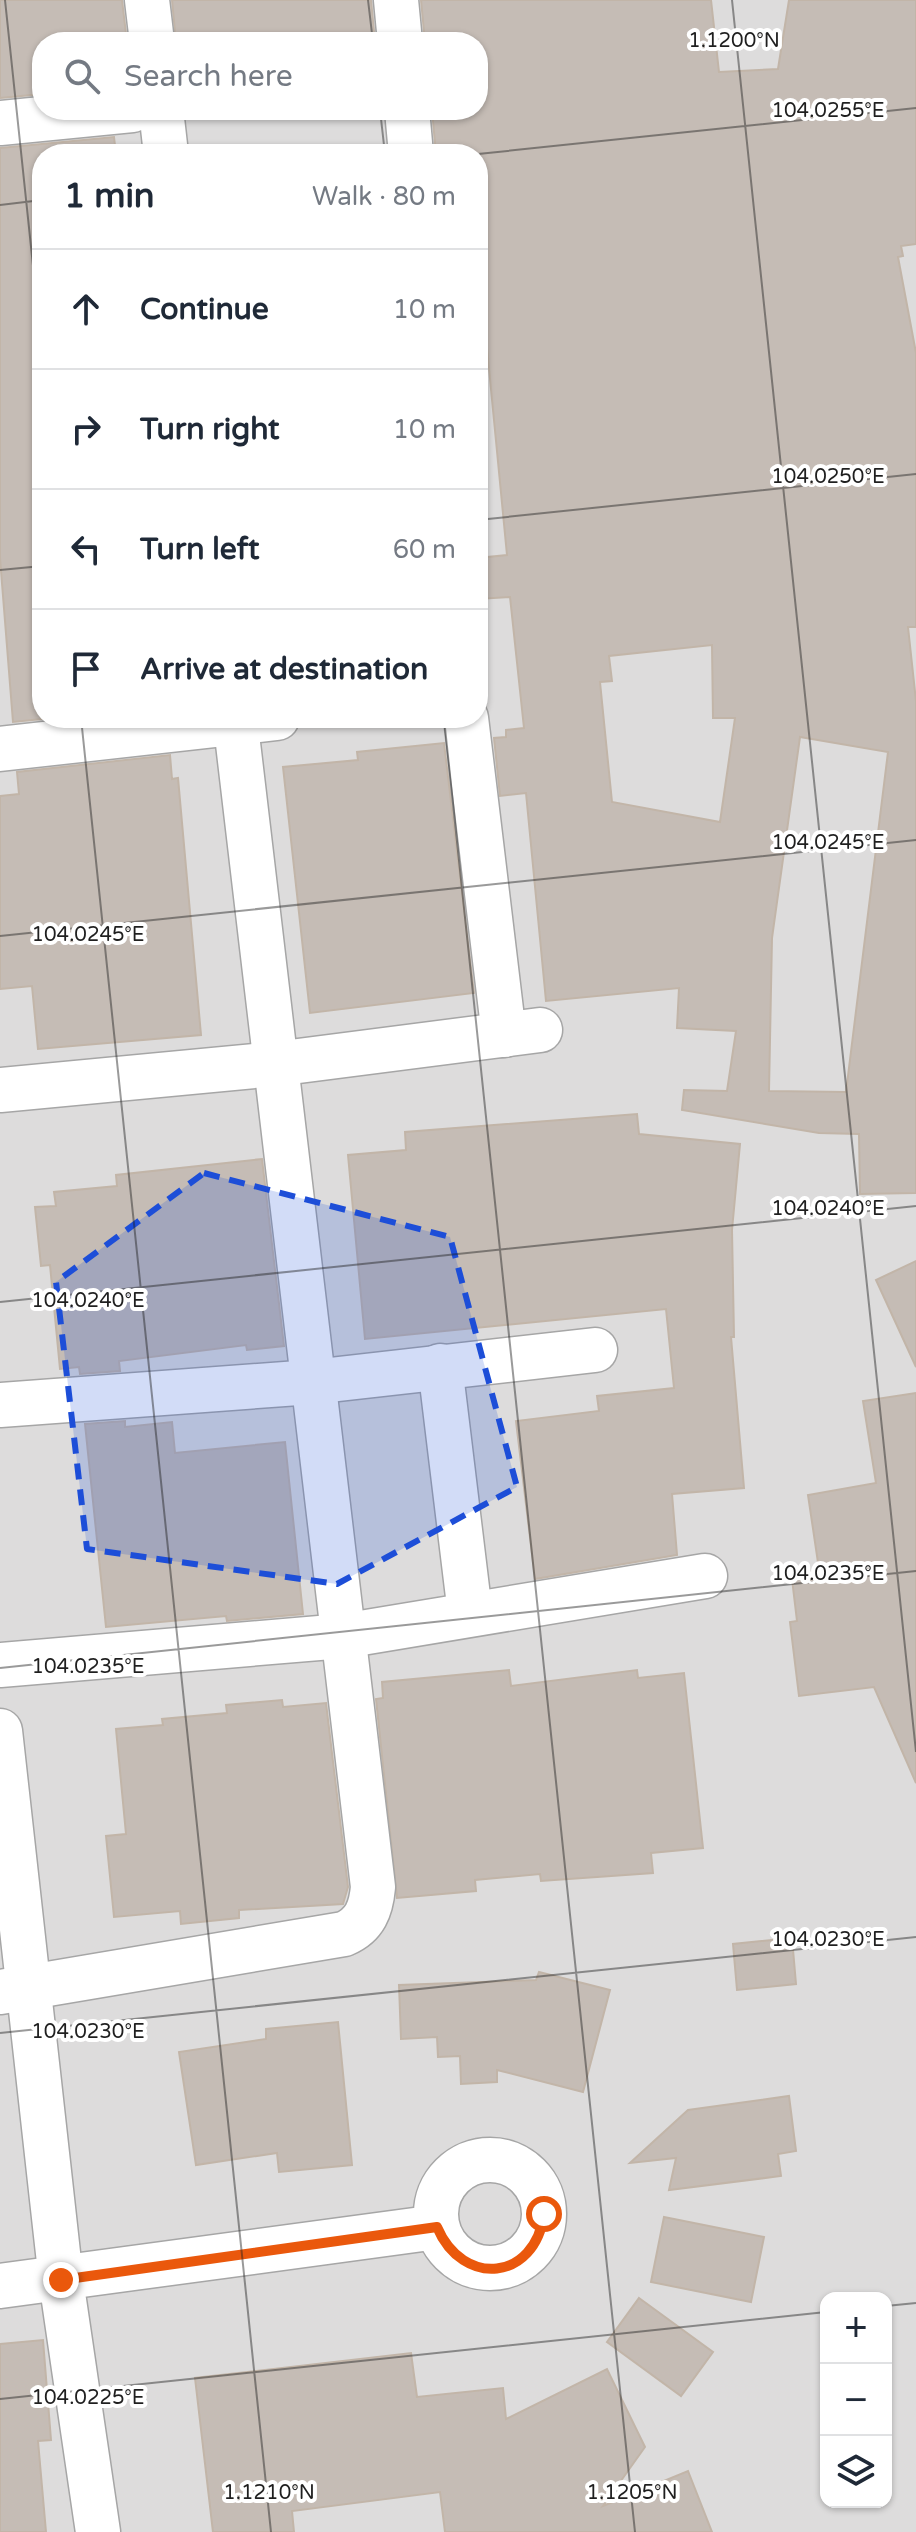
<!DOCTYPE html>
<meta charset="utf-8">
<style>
:root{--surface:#fff;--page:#f2f2f3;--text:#1f2937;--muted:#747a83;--line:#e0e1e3}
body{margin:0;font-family:"Varela Round",sans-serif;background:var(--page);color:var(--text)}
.controls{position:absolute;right:24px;bottom:24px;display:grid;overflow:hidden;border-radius:16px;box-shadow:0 2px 6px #0004}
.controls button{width:72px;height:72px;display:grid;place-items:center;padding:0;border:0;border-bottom:2px solid var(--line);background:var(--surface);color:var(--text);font:40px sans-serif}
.stop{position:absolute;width:24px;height:24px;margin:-18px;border:6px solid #ea580c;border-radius:50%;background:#fff}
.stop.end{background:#ea580c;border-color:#fff;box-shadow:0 2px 8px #0008}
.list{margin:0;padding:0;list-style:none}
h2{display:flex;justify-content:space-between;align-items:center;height:104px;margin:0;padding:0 32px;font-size:34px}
h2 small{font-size:26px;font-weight:400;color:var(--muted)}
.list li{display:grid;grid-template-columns:52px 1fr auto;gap:24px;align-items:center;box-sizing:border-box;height:120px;padding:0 32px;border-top:2px solid var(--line)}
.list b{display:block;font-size:30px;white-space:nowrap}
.list em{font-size:26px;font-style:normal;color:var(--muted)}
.icon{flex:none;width:44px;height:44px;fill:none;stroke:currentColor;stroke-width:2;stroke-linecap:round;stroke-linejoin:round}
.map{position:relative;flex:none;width:916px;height:2532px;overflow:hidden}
.search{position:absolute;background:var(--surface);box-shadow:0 2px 6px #0004;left:32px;top:32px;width:456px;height:88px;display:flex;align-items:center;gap:20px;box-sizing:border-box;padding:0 28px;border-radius:32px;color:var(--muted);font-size:30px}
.panel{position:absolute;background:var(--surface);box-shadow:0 2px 6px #0004;left:32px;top:144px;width:456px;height:584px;border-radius:32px}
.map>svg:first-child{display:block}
.residential{fill:#dddcdc;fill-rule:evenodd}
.building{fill:#c5bcb5;stroke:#c2b5a8;stroke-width:2;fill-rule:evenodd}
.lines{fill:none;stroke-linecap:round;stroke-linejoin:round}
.minor-casing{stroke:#a6a6a6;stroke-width:47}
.minor{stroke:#fff;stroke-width:44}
.route{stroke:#ea580c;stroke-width:10}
.marked{fill:#1d4ed8;fill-opacity:0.2;stroke:#1d4ed8;stroke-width:6;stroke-dasharray:16 10;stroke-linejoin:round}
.ticks{fill:none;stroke:#1f1f1f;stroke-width:2;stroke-opacity:0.45}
.ticks-label{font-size:20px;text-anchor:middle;fill:#1f1f1f;stroke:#fff;stroke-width:8;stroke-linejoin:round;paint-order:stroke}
</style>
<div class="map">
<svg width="916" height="2532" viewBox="0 0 916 2532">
<rect width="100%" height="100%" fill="#f0ede6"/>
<path class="residential" d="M0,0h916v2532h-916zM42,42h436v68h-436zM42,154h436v564h-436zM826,2298h60v204h-60z"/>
<g class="building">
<path d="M0,0h122l5,42h-85v52l-42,4z"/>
<path d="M172,0h199l4,42h-199z"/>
<path d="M421,0h290l8,72 59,-3 11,-69h127v244l-15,2 2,10 -5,1 18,96v274h-8l8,74v492l-56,1 -1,-60 -40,-1 -137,-23 2,-20 43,1 9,-60 -59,-3 2,-40 -133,13 -20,-208 -26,3 -6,-58 12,-1v-7l18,-2 -14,-131 -32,2v-41l29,-3 -29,-301v-100h-42l-4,-44h46v-68h-53zM712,645l1,73h22l-15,104 -108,-20 -12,-120 12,-1 -3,-25zM800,737l88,15 -42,340 -77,-1 3,-153z"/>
<path d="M114,137l2,17h-74v564h10l-39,4 -13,-164v-410z"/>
<path d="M444,743l30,250 -164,20 -27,-246 75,-7 -1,-8z"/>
<path d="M170,755l2,24 6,-1 23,257 -163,14 -6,-63 -32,3v-193l19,-2 -2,-22z"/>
<path d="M637,1114l2,20 101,10 -8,86 2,107h-3l13,151 -72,6 5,61 -142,24 -19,-158 83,-10 -2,-15 77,-8 -8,-79 -301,30 -17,-184 58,-5 -1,-18z"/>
<path d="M262,1159l22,187 -37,4 -1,-5 -127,16 1,10 -40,3 -1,-7 -19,2 -10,-104 -9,1 -6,-59 21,-1 -2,-14 63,-6 -1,-11z"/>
<path d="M916,1261v106l-40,-87z"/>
<path d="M916,1393v390l-42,-96 -75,9 -9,-74 7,-1 -5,-42 28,-3 -12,-81 68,-12 -13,-82z"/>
<path d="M125,1421v6l47,-5 3,31 110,-11 18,172 -76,7 -1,-5 -120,11 -21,-203z"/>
<path d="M509,1670l2,16 126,-16 1,8 46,-5 19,175 -52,5 2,20 -112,8 -1,-7 -65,6 1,11 -79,7 -21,-199 7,-1 -1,-16z"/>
<path d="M282,1700l1,7 43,-4 22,184 -5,17 -104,6v8l-58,6 -1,-13 -66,6 -8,-81 20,-2 -10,-105 47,-4 -1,-6 65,-6 -1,-8z"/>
<path d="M792,1938l4,46 -59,6 -4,-46z"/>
<path d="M539,1972l71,18 -27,102 -86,-22v12l-36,2 -1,-28 -22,1 -1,-20 -36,2 -2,-54 137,-5z"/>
<path d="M338,2022l14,143 -73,7 -2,-19 -81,12 -17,-113 87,-13v-10z"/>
<path d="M789,2096l7,55 -18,3 3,22 -112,14 7,-32 -46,5 58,-53z"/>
<path d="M664,2217l100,20 -13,65 -100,-20z"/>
<path d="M639,2298l74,54 -32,44 -74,-54z"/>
<path d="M43,2340l8,100 -13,1 8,91h-46v-188z"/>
<path d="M411,2353l6,44 86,-9 3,31 101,-50 38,78 -42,59 85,-35 24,61h-267l-5,-40 -148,19 2,21h-81l-18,-154z"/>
</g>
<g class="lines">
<g class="minor-casing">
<g id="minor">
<path d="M147,0l5,42"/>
<path d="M396,0l4,42"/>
<path d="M161,110l5,44"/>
<path d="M407,110l4,44"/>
<path d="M0,123l132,-13"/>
<path d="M466,718l38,317"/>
<path d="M0,749l277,-31"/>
<path d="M0,1090l275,-26 265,-34"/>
<path d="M440,1366l30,247"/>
<path d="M0,1405l312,-23 283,-32"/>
<path d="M0,1665l343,-29 362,-60"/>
<path d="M0,1731l61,549 37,252"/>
<path d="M0,1992l344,-58c21,-9 27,-25 29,-47l-138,-1169"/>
<circle cx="490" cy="2214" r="54"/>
<path d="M0,2286l437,-59"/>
</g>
</g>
<use href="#minor" class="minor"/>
</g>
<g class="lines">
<path class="route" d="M61,2280l376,-53c26,61 98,54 107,-13"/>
</g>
<path class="marked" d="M204,1173l246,64 67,250 -180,97 -250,-35 -31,-267z"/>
<path class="ticks" d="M5,0l37,351M368,0l5,42M732,0l184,1752M380,110l5,44M478,154l438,-46M0,205l42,-5M478,520l438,-46M0,570l42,-4M81,718l190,1814M444,718l191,1814M0,936l916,-96M0,1302l916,-96M0,1668l916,-97M0,2033l916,-96M886,2306l30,-3M0,2399l826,-87"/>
<g class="ticks-label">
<text x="734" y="47">1.1200°N</text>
<text x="828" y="117">104.0255°E</text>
<text x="828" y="483">104.0250°E</text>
<text x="828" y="849">104.0245°E</text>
<text x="88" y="941">104.0245°E</text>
<text x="828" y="1215">104.0240°E</text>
<text x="88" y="1307">104.0240°E</text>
<text x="828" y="1580">104.0235°E</text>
<text x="88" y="1673">104.0235°E</text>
<text x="828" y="1946">104.0230°E</text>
<text x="88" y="2038">104.0230°E</text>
<text x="88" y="2404">104.0225°E</text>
<text x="269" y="2499">1.1210°N</text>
<text x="632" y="2499">1.1205°N</text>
</g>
</svg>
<div class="controls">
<button>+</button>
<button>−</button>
<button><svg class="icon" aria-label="layers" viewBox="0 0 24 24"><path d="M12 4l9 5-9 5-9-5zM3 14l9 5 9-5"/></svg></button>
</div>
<div class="stop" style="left:544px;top:2214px"></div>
<div class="stop end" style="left:61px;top:2280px"></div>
<div class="search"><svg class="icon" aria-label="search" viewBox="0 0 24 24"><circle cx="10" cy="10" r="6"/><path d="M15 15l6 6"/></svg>Search here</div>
<section class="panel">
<h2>1 min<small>Walk · 80 m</small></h2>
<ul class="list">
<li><svg class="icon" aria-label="ahead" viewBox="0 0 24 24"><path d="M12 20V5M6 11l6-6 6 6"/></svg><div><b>Continue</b></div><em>10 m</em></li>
<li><svg class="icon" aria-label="right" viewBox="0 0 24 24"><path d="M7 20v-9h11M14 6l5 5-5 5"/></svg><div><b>Turn right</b></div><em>10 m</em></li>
<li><svg class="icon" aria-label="left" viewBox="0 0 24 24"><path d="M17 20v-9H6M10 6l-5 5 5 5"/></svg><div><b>Turn left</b></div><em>60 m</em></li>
<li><svg class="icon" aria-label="arrive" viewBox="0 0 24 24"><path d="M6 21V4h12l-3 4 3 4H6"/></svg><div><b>Arrive at destination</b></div></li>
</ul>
</section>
</div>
